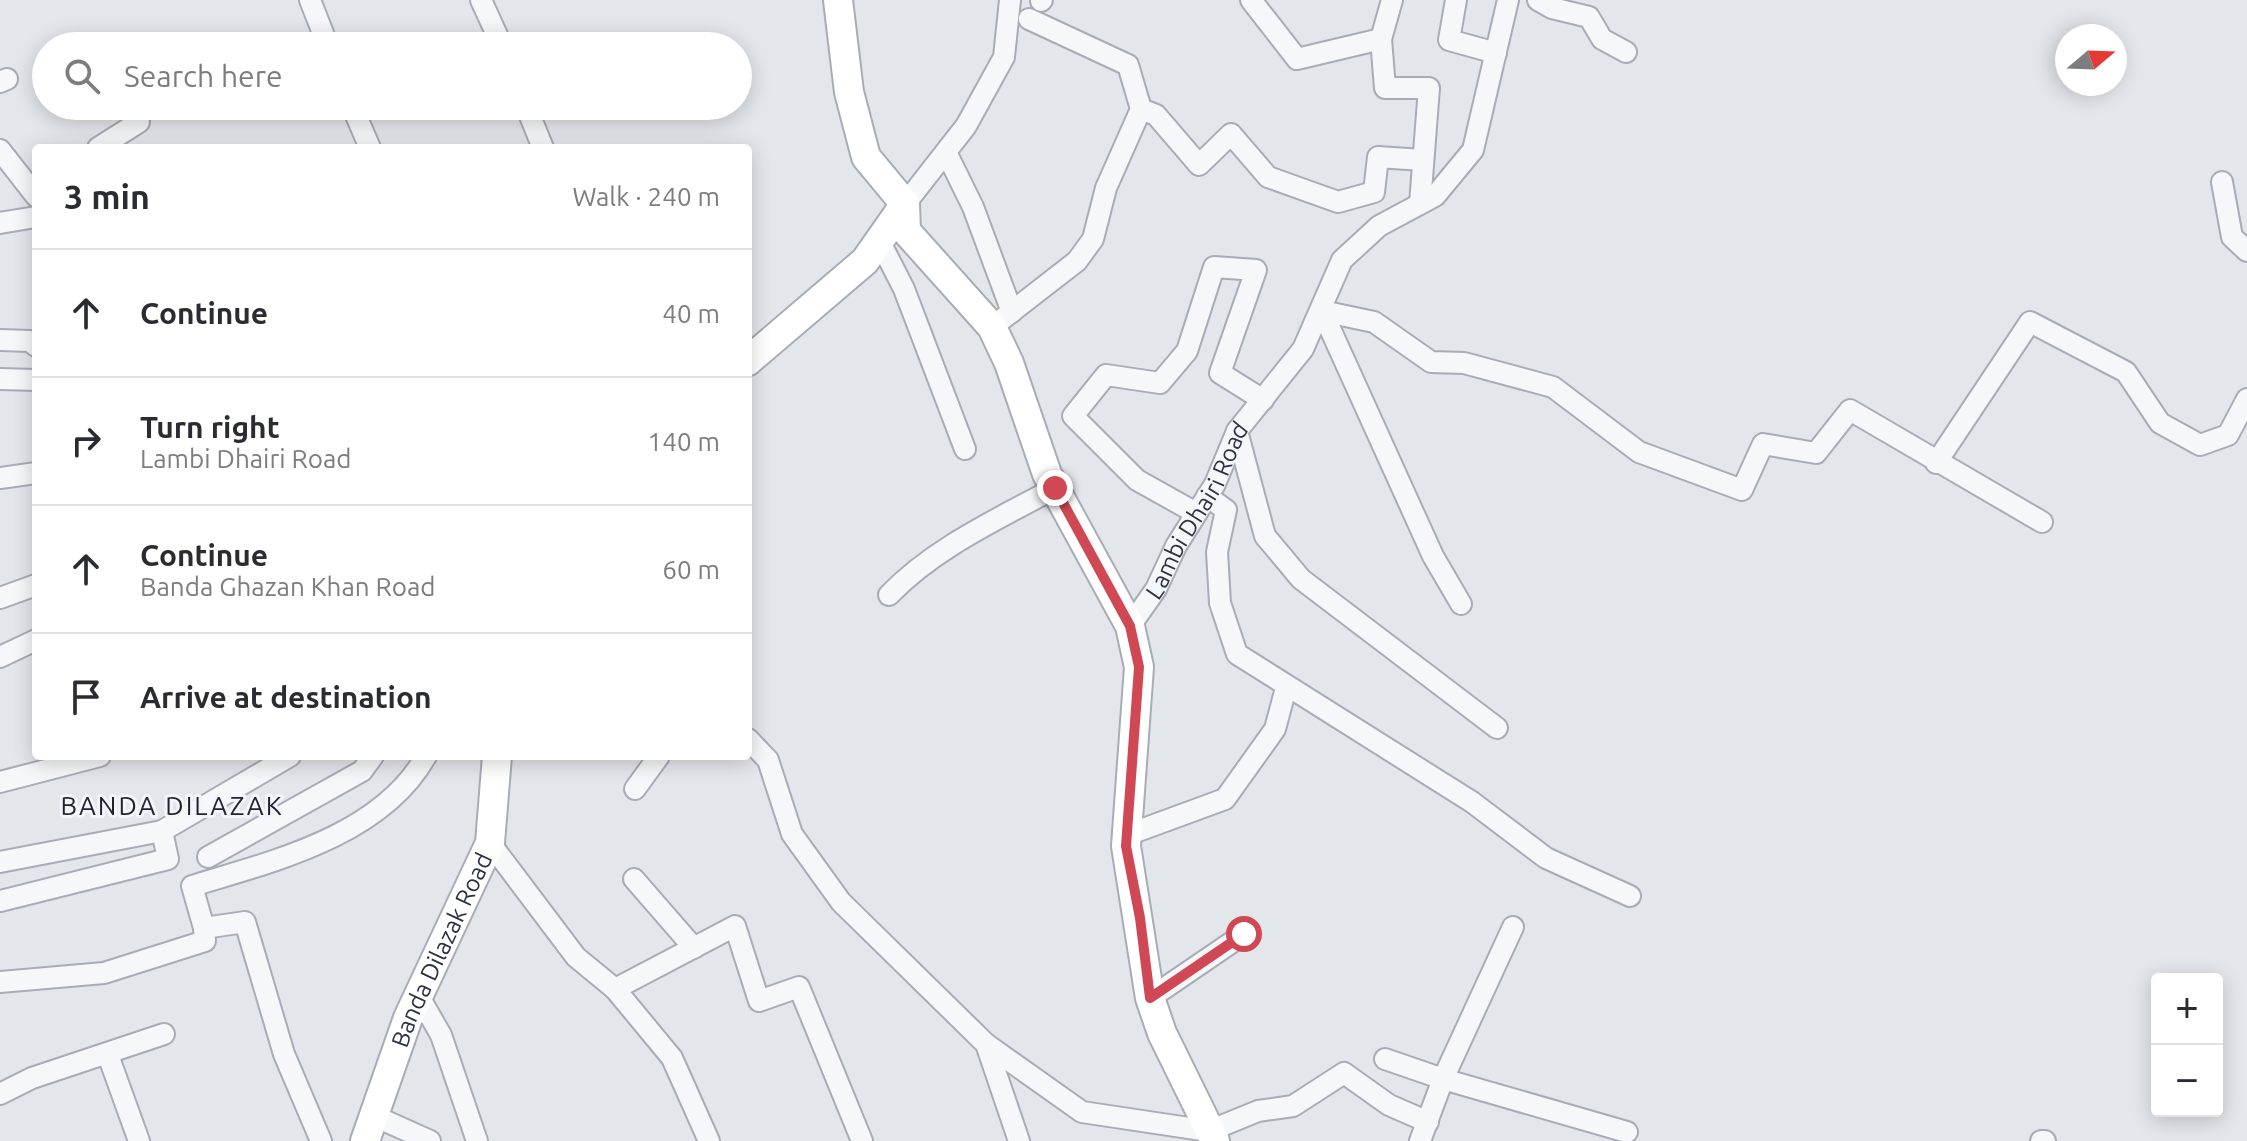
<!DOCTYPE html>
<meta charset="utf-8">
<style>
:root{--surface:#fff;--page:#f2f2f3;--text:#2b2b33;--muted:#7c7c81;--line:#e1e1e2}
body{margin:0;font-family:Ubuntu,sans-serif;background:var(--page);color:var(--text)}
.controls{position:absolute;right:24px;bottom:24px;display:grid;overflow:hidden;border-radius:8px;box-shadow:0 4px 20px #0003}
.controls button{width:72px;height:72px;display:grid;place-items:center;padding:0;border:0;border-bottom:2px solid var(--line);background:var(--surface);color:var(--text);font:40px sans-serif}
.compass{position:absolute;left:2055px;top:24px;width:72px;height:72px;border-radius:50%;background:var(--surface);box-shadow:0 4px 20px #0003;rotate:71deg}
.stop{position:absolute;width:24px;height:24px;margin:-18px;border:6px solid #d14855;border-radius:50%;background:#fff}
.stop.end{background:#d14855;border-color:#fff;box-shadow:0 2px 8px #0008}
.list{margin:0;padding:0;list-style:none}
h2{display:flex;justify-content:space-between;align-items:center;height:104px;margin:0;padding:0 32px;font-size:34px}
h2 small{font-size:26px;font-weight:400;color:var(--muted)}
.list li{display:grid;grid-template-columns:52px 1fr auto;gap:24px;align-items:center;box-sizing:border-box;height:128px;padding:0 32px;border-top:2px solid var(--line)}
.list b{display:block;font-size:30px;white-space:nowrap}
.list p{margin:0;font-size:26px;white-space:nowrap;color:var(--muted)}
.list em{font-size:26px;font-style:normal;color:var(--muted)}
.icon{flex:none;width:44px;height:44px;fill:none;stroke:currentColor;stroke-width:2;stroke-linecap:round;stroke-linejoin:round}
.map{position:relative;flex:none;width:2247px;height:1141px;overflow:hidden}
.search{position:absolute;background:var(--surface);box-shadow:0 4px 20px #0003;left:32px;top:32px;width:720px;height:88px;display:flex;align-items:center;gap:20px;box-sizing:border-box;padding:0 28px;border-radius:44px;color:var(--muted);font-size:30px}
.panel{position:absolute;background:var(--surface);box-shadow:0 4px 20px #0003;left:32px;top:144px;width:720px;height:616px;border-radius:8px}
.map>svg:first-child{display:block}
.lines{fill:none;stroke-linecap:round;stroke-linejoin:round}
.street-casing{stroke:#a8acb6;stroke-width:24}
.secondary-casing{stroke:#a8acb6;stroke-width:32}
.street{stroke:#f6f7f9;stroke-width:20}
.secondary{stroke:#fff;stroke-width:28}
.route{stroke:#d14855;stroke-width:10}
.labels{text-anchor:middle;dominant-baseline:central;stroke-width:6;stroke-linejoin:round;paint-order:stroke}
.street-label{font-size:24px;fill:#2a3244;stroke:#f3f5f8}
.neighbourhood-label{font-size:26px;letter-spacing:2px;fill:#1d2335;stroke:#f3f5f8}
</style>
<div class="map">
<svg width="2247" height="1141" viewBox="0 0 2247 1141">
<rect width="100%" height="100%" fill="#e3e6eb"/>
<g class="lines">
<g class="street-casing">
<g id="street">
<path d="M310,0l18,46"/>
<path d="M481,0l21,46"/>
<path d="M1251,0l46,59 84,-20 11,-39"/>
<path d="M1456,0l-7,40 47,13"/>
<path d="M1538,0l14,8 37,9 13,22 24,13"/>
<path d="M1041,1l1,-1"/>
<path d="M1381,39l4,49h44l-9,116"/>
<path d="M0,82l7,-3"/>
<path d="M352,106l18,42"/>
<path d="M526,106l17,42"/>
<path d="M1141,109l15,6 43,50 32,-31 37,43 70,25 36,-10 4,-35 45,3"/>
<path d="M98,148l41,-26"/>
<path d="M0,150l36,46"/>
<path d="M946,152l27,55 39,105"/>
<path d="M2222,182l10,55 15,14"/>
<path d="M905,204l61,-78 38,-69 6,-57"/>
<path d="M0,223l36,-6"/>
<path d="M880,242l24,47 61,160"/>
<path d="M1322,311l52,11 57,40 33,1 89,24 86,65 103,38 21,-46 53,9 34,-43 192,112"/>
<path d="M1322,311l111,245 28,48"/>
<path d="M992,327l85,-66 16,-22 13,-51 35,-79 -13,-44 -99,-46"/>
<path d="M0,340l30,1 6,5"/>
<path d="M0,379l36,1"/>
<path d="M1237,431l28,105 36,43 196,149"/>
<path d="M1936,463l94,-141 96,50 34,51 40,22 28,-10 19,-36"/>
<path d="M0,478l36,-5"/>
<path d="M1207,496l19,14 -9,42 3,51 17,51 235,148 74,56 84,38"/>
<path d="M1196,513l-59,-33 -64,-64 33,-41 54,8 27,-32 27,-84 42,3 -36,103 43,27"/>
<path d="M889,595c45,-47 109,-76 166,-107"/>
<path d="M0,598l36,-13"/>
<path id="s1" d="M1130,626l26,-37 20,-43 39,-62 22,-53 66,-82 39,-89 37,-34 56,-30 38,-46 35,-150"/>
<path d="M0,657l36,-17"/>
<path d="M748,739l20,21 24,74 49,68 145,142 33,97"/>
<path d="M0,782l100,-26"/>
<path d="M635,789l24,-33"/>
<path d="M1127,835l98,-36 50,-70 11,-41"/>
<path d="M490,843l86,114 39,32 57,69 37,83"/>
<path d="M208,857l154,-86 11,-15"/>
<path d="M0,862l162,-31"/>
<path d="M634,879l60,69"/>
<path d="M0,901l168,-42 -6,-28 128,-75"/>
<path d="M0,982l104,-9 101,-32 -1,-13"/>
<path d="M615,989l120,-63 24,75 40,-14 63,154"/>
<path d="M418,995l23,40 36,106"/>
<path d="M1150,998l94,-64"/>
<path d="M986,1044l96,68 127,19 49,-20 35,-5 51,-33 45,32 39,17"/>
<path d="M108,1055l31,86"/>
<path d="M1385,1059l58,20 184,53"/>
<path d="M0,1094l32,-16 132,-44"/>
<path d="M372,1115l58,26"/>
<path d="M321,1141l-37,-87 -39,-132 -41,6 -12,-42c82,-25 189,-50 234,-130"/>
<path d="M1420,1141l23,-62 70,-152"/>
<path d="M2041,1141h4"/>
</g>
</g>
<g class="secondary-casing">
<g id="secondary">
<path d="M838,0l11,92 17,65 39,47 1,27 86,96 17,36 38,111 83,152 9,41 -13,179 24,152 12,35 53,108"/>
<path d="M748,361l117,-100 40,-57"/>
<path id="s2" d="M365,1141l43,-123 82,-175 7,-87"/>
</g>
</g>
<use href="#street" class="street"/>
<use href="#secondary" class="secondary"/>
</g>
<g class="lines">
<path class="route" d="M1055,488l75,138 9,41 -13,179 14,72 10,80 94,-64"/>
</g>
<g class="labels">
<g class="street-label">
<text stroke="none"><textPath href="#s1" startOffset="134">Lambi Dhairi Road</textPath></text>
<text stroke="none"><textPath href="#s2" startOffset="206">Banda Dilazak Road</textPath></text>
</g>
<g class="neighbourhood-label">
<text x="172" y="805">BANDA DILAZAK</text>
</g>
</g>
</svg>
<div class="controls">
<button>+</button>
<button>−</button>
</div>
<svg class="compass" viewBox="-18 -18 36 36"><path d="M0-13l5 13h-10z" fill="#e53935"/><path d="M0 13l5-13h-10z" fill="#7c7c81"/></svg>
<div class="stop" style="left:1244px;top:934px"></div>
<div class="stop end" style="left:1055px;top:488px"></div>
<div class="search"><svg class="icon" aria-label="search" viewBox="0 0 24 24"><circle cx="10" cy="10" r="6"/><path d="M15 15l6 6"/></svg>Search here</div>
<section class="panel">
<h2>3 min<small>Walk · 240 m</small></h2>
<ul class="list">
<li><svg class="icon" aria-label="ahead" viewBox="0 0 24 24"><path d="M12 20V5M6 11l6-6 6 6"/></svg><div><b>Continue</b></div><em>40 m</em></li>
<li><svg class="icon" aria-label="right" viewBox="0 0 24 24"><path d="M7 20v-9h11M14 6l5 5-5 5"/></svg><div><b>Turn right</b><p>Lambi Dhairi Road</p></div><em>140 m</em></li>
<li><svg class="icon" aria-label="ahead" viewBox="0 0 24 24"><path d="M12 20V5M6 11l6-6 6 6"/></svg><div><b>Continue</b><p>Banda Ghazan Khan Road</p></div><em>60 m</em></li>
<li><svg class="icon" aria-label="arrive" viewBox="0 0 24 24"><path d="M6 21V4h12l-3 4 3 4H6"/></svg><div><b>Arrive at destination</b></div></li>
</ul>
</section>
</div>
